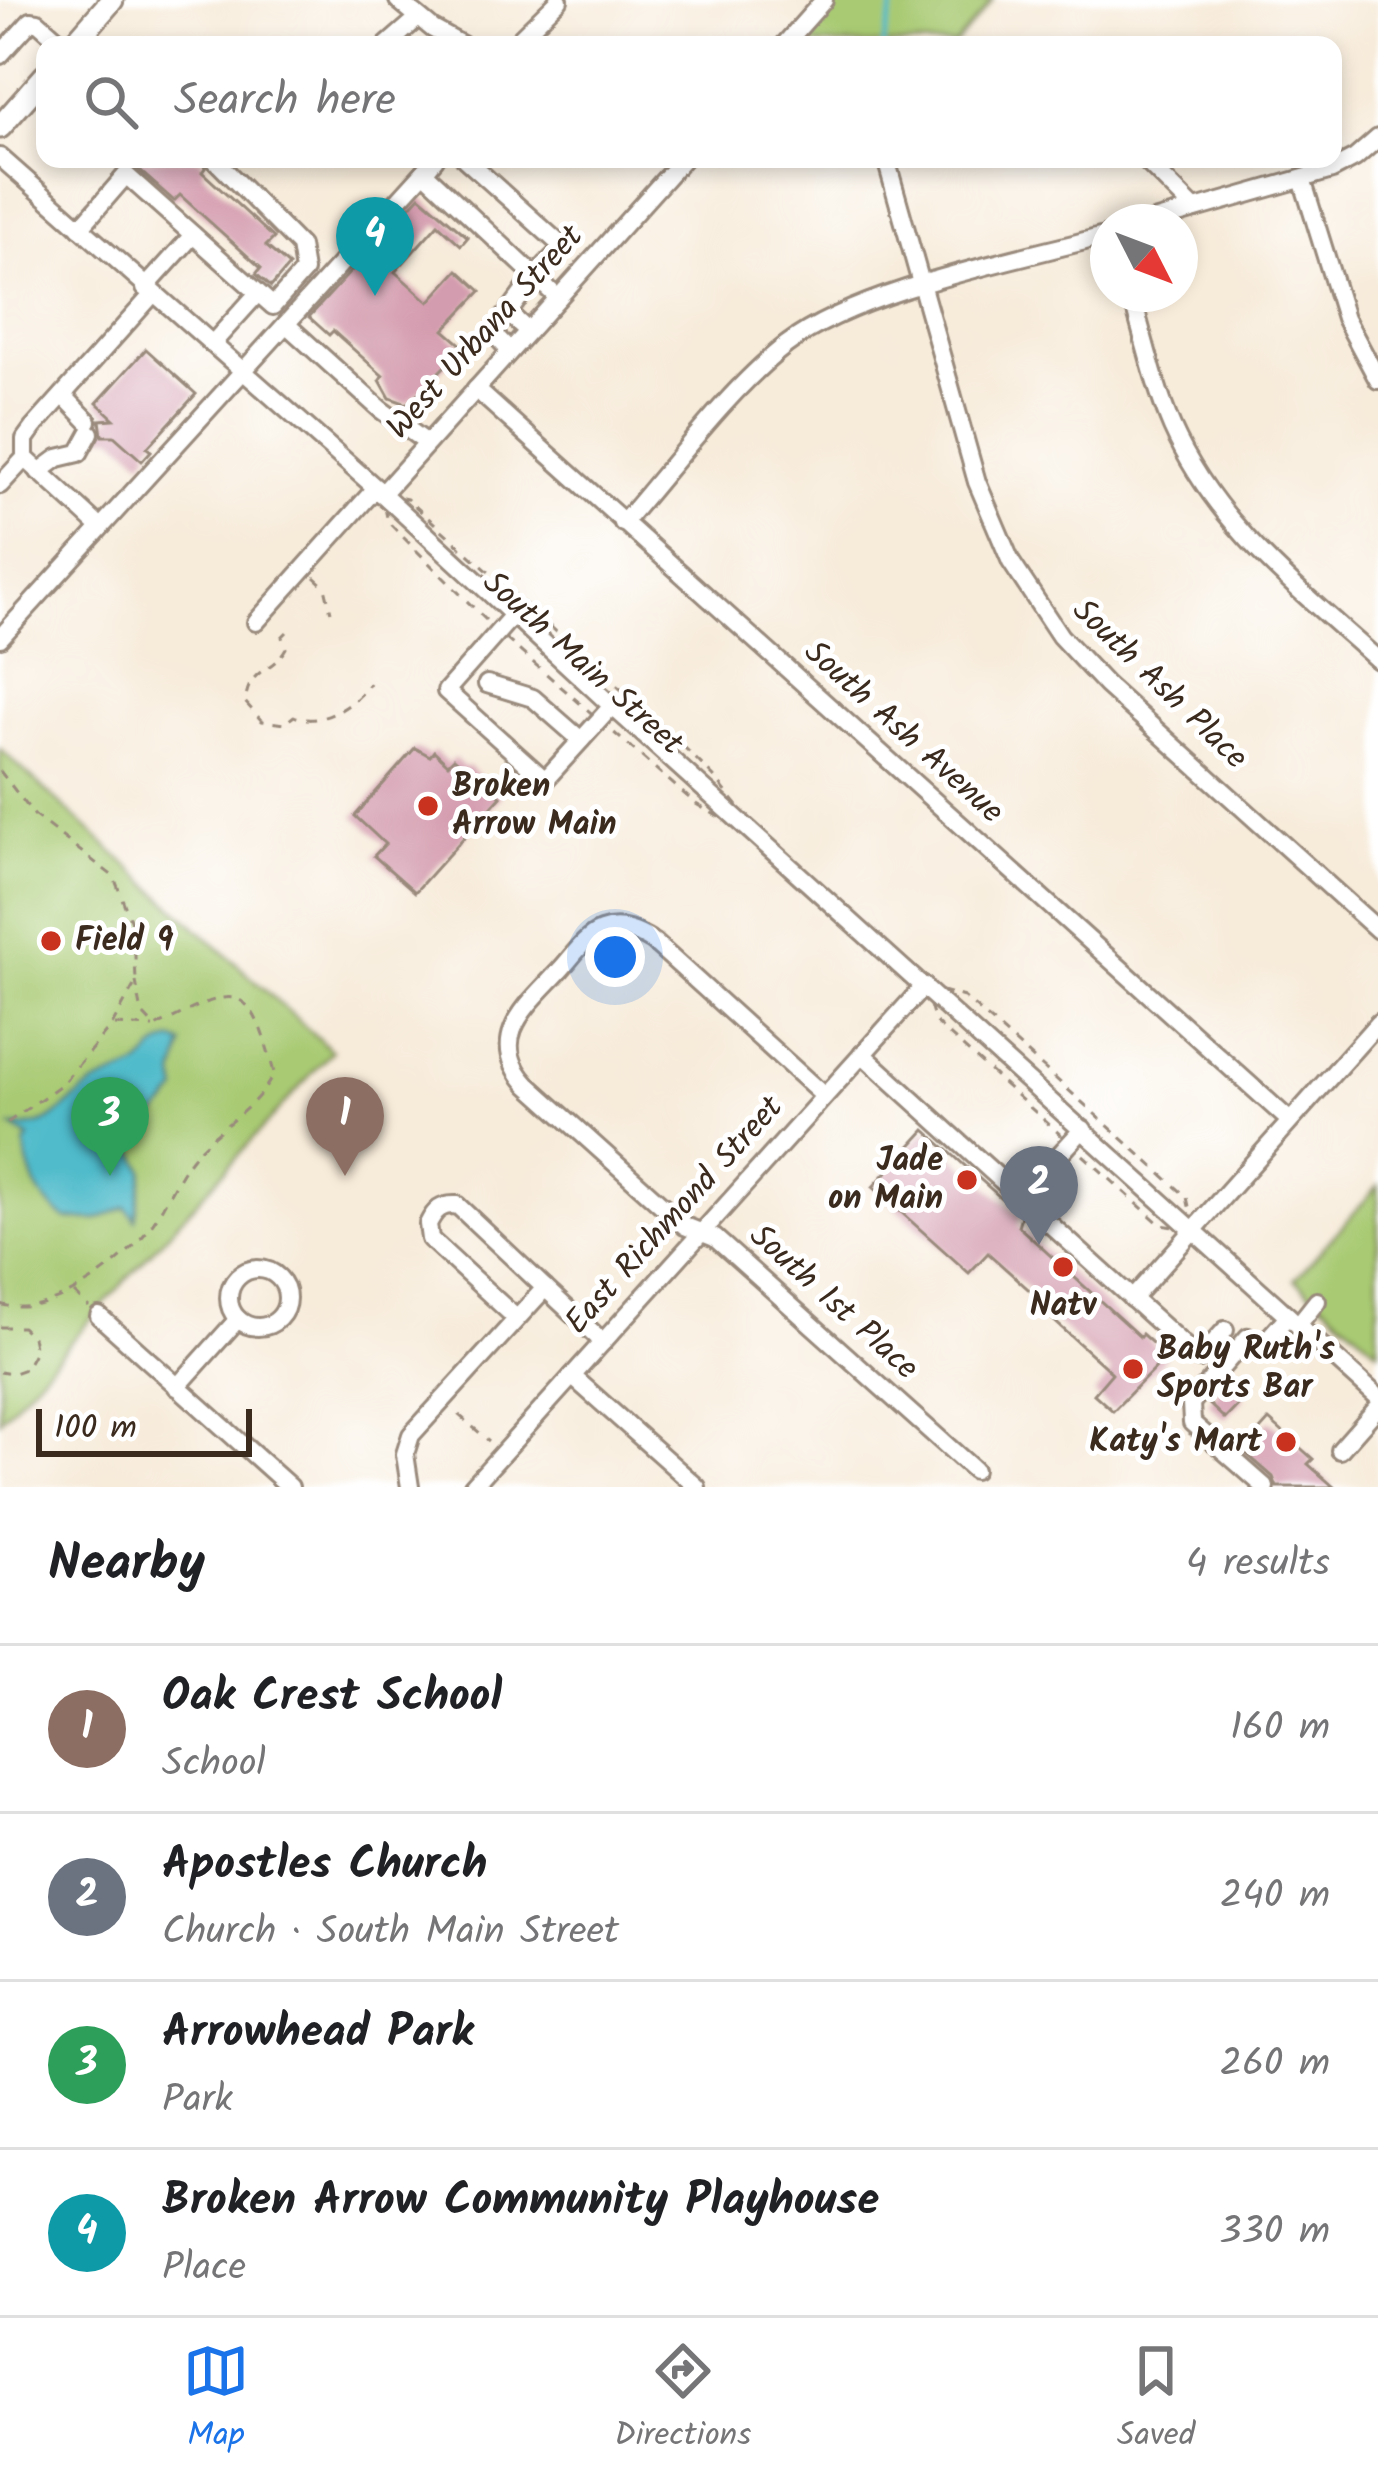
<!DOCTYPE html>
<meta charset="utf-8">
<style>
:root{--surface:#fff;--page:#f2f2f2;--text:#202124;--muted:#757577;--line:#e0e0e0;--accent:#1a73e8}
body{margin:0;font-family:Kalam,sans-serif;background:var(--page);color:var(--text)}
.compass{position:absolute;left:1090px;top:204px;width:108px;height:108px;border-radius:50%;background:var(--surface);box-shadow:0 6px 18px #0003;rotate:132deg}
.scale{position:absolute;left:36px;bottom:30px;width:216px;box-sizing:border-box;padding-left:12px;border:6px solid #3b2a1e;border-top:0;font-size:33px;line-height:42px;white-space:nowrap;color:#3b2a1e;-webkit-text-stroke:9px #fff;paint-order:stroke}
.you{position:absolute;left:615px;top:957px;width:42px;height:42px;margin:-30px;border:9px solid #fff;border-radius:50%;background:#1a73e8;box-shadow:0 0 0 18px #1a73e833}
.badge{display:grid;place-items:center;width:78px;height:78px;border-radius:50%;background:var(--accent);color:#fff;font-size:39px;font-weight:700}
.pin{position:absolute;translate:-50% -99px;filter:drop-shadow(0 3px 6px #0008)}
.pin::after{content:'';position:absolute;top:63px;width:42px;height:36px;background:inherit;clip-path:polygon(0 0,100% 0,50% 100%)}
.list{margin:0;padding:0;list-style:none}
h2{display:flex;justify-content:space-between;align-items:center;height:156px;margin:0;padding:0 48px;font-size:51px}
h2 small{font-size:39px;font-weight:400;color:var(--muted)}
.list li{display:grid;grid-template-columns:78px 1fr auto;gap:36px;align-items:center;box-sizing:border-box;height:168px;padding:0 48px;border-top:3px solid var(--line)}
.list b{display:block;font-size:45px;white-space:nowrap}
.list p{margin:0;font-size:39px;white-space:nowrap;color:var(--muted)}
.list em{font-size:39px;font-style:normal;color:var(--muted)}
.icon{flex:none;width:66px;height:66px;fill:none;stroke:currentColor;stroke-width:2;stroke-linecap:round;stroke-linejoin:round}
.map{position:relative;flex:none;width:1378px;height:1487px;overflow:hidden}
.search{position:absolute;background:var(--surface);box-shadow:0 6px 18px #0003;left:36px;right:36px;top:36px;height:132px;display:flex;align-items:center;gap:30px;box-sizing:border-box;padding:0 42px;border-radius:24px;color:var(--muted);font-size:45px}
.sheet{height:828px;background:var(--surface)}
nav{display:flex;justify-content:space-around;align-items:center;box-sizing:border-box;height:168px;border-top:3px solid var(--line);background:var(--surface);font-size:33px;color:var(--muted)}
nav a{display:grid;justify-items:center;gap:6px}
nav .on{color:var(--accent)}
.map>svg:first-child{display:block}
.green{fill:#a9ca73;stroke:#727a48;stroke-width:3}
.water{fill:#50bbcb;stroke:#467274;stroke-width:3}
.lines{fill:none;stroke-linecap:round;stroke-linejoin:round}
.stream{stroke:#50bbcb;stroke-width:4.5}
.building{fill:#d49caf}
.minor-casing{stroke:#998a7c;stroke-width:22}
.major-casing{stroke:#998a7c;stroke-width:27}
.path{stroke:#998a7c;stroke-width:3;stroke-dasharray:9 9;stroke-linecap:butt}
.minor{stroke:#fff;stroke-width:16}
.major{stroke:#fff;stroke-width:21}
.poi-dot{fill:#c8321e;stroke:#fff;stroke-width:4.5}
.labels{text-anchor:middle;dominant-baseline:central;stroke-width:10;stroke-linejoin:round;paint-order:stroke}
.street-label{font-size:33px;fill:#3b2a1e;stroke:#fff}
.poi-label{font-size:33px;font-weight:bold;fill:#3b2a1e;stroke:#fff;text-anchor:start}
</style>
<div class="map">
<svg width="1378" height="1487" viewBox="0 0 1378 1487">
<rect width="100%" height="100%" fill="#fff"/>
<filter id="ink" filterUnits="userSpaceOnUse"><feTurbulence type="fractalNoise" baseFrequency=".00833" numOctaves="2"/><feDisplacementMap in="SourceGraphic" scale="24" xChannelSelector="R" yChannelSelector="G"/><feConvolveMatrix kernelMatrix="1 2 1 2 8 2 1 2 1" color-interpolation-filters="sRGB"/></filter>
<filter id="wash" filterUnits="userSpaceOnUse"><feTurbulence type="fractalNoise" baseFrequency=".004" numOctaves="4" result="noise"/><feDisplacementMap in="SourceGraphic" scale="48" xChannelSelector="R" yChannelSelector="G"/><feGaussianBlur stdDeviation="2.7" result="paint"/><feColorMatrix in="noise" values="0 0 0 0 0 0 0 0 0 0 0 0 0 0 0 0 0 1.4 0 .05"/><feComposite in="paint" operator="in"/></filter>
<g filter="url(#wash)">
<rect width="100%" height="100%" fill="#f7ebd9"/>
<g class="green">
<path d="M837,0h156l-38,45h-158z"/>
<path d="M0,749l332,302 -332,369z"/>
<path d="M1378,1186v164l-83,-71z"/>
</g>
<path class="water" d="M174,1040l9,5 -8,31 3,15 -41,47 -4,10 11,22 -9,49 -9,-12 -30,13 -30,-1c-28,-19 -37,-43 -41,-75l4,-6 -16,-11c45,1 47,-21 80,-41 13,-8 35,-14 44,-19 14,-9 18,-23 37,-27z"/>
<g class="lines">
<path class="stream" d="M883,45l12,-45"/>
</g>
<g id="blocks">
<g class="building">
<path d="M138,159h63l4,9 -3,4 72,66 -8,8 23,20 -18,21 -15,-13 5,-6 -81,-73 -6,6 -41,-36z"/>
<path d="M420,196l48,41 -7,8 -23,-21 -43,48 34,30 29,-32 23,21 -37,39 20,17 -57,57 -17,-6 -10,-18 3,-4 -50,-45 -4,4 -20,-18z"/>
<path d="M146,349l50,45 -49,54 4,3 -9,10 -28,-25h-12l-2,-16 14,-1 -17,-16z"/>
<path d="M415,748l15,8 4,-5 14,13 6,-6 11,10 3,-2 33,30 -86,96 -41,-36 11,-12 -30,-28z"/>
<path d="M925,1130l96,86 -3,10 122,111 2,-3 25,22 -54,55 -19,-17 18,-21 -71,-64 5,-4 -58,-52 -19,20 -96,-86z"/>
<path d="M1227,1381l18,17 -20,21 -17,-16z"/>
<path d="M1269,1420l44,39 -5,5 26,23h-57l-4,-10 -31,-27z"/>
</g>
</g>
</g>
<g filter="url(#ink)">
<use href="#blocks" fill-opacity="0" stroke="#998a7c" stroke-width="3"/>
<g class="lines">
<g class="minor-casing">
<g id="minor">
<path d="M398,0l35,29 29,16"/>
<path d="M387,45l31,-27"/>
<path d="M513,45l46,-45"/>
<path d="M784,45l40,-45"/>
<path d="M0,55l31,-34 7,1 26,23"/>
<path d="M0,157l376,331 236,218 766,691"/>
<path d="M435,159l-11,13 134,126"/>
<path d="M465,159l98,88 -28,29 -27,37"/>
<path d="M886,159l91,323 34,80 49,74 46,49 272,245"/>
<path d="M1144,159l50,50"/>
<path d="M424,172l-138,152 94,85 47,34"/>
<path d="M1302,179l43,139 33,62"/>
<path d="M1150,222l182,-52 23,-12 23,-20"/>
<path d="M80,228l46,-53 147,131 31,-35 -4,-25 -86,-87"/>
<path d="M145,288l48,-53"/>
<path d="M1131,294c13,44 23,91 41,133 44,99 128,163 206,233"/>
<path d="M212,344l46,-51"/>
<path d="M510,351l-18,-19 16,-19 20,18"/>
<path d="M476,389l814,732"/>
<path d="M63,395l25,26"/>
<path d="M25,458l75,69"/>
<path d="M39,472l19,-14 21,-5 11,-20"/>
<path d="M0,485l25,-27v-19l8,-11 120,-134"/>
<path d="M382,494l301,-335"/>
<path d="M623,523c49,-56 105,-133 163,-178 74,-56 230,-85 322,-110"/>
<path d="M513,615l-67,76 99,89 67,-74"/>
<path d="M256,622l120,-134"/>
<path d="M0,638l286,-314"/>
<path d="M487,684l46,14 48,42"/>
<path d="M862,1054l337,305 26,-29"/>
<path d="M824,1096l-170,-154c-16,-10 -33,-18 -53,-11 -16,6 -28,25 -40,38 -32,35 -77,69 -33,116l157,141 30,12 259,232"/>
<path d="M1020,1198l63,-69"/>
<circle cx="258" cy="1298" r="29"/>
<path d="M1132,1299l246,-276"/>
<path d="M99,1316l191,171"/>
<path d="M516,1318l-86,-79 -2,-15c7,-14 13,-20 29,-19l88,83"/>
<path d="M1298,1325l19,-24"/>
<path d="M572,1376l125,111"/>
<path d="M177,1387l61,-68"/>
<path d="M1340,1450l38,-43"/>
<path d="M410,1487l-5,-33 6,-19 134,-147 58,54"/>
<path d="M472,1487l452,-501"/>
<path d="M1265,1487l-73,-64 -1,-20 57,-66 16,6 24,-27"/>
</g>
</g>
<g class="major-casing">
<g id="major">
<path d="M73,45l39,-45"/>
<path d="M0,127l45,-51"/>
</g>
</g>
<g class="path">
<path d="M382,494l25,5 263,234 43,43 60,72 -77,-44 -198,-172 -110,-110z"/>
<path d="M314,577l11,10 6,25"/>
<path d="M287,632l-5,5 4,11c-15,27 -36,17 -41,54l17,19 22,3 10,-8c27,12 63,-12 76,-33"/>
<path d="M0,771l35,45 79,61 20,53 2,52 -24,43 -50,59 -62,44"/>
<path d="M924,986l40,11 80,71 143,129 7,33 -33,-5 -226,-203z"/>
<path d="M115,1025l38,2"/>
<path d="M74,1293l15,14"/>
<path d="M0,1304c46,16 114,-34 143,-68 20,-23 30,-54 49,-78 27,-34 63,-46 82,-85 -25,-99 -40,-85 -119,-46l-13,-14 -6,-31"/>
<path d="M0,1327h22l10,10 3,14 -10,18 -14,5 -11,-2"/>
<path d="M459,1415l30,26"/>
</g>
<use href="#minor" class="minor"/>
<use href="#major" class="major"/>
</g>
</g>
<g class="poi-dot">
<circle cx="428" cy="806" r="12"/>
<circle cx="51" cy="941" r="12"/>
<circle cx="967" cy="1180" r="12"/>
<circle cx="1063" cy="1267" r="12"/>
<circle cx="1133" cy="1369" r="12"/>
<circle cx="1286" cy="1442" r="12"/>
</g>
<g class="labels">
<g class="street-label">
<text transform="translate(486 333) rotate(-48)">West Urbana Street</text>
<text transform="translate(582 664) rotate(42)">South Main Street</text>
<text transform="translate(1159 685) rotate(44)">South Ash Place</text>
<text transform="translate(903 733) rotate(42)">South Ash Avenue</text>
<text transform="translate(675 1216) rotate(-48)">East Richmond Street</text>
<text transform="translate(833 1303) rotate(42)">South 1st Place</text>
</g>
<g class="poi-label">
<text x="452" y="787">Broken<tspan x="452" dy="38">Arrow Main</tspan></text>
<text x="75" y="941">Field 9</text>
<text x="943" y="1161" text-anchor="end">Jade<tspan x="943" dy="38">on Main</tspan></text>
<text x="1063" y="1306" text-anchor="middle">Natv</text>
<text x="1157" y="1350">Baby Ruth's<tspan x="1157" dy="38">Sports Bar</tspan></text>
<text x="1262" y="1442" text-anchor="end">Katy's Mart</text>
</g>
</g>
</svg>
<svg class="compass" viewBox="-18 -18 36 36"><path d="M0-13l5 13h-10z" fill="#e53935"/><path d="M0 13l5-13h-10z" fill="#757577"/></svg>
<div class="scale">100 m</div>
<div class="you"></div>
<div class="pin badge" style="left:345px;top:1176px;background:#8d6e63">1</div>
<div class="pin badge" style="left:1039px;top:1245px;background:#6b7280">2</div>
<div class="pin badge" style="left:110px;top:1176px;background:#2e9e5b">3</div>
<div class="pin badge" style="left:375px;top:296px;background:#0f9aa8">4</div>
<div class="search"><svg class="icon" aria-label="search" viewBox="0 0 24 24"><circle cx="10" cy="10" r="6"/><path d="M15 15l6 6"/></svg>Search here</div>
</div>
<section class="sheet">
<h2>Nearby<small>4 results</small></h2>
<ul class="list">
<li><span class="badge" style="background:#8d6e63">1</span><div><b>Oak Crest School</b><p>School</p></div><em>160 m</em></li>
<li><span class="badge" style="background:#6b7280">2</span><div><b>Apostles Church</b><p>Church · South Main Street</p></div><em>240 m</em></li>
<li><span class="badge" style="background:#2e9e5b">3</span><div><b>Arrowhead Park</b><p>Park</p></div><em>260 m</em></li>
<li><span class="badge" style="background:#0f9aa8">4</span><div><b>Broken Arrow Community Playhouse</b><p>Place</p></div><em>330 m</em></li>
</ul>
</section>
<nav>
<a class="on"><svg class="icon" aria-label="map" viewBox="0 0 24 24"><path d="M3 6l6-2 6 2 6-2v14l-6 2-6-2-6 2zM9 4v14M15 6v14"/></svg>Map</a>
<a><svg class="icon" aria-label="directions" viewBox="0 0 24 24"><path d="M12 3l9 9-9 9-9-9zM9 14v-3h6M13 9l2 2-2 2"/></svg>Directions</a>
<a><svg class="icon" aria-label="saved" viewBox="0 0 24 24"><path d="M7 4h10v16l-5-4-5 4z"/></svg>Saved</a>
</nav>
